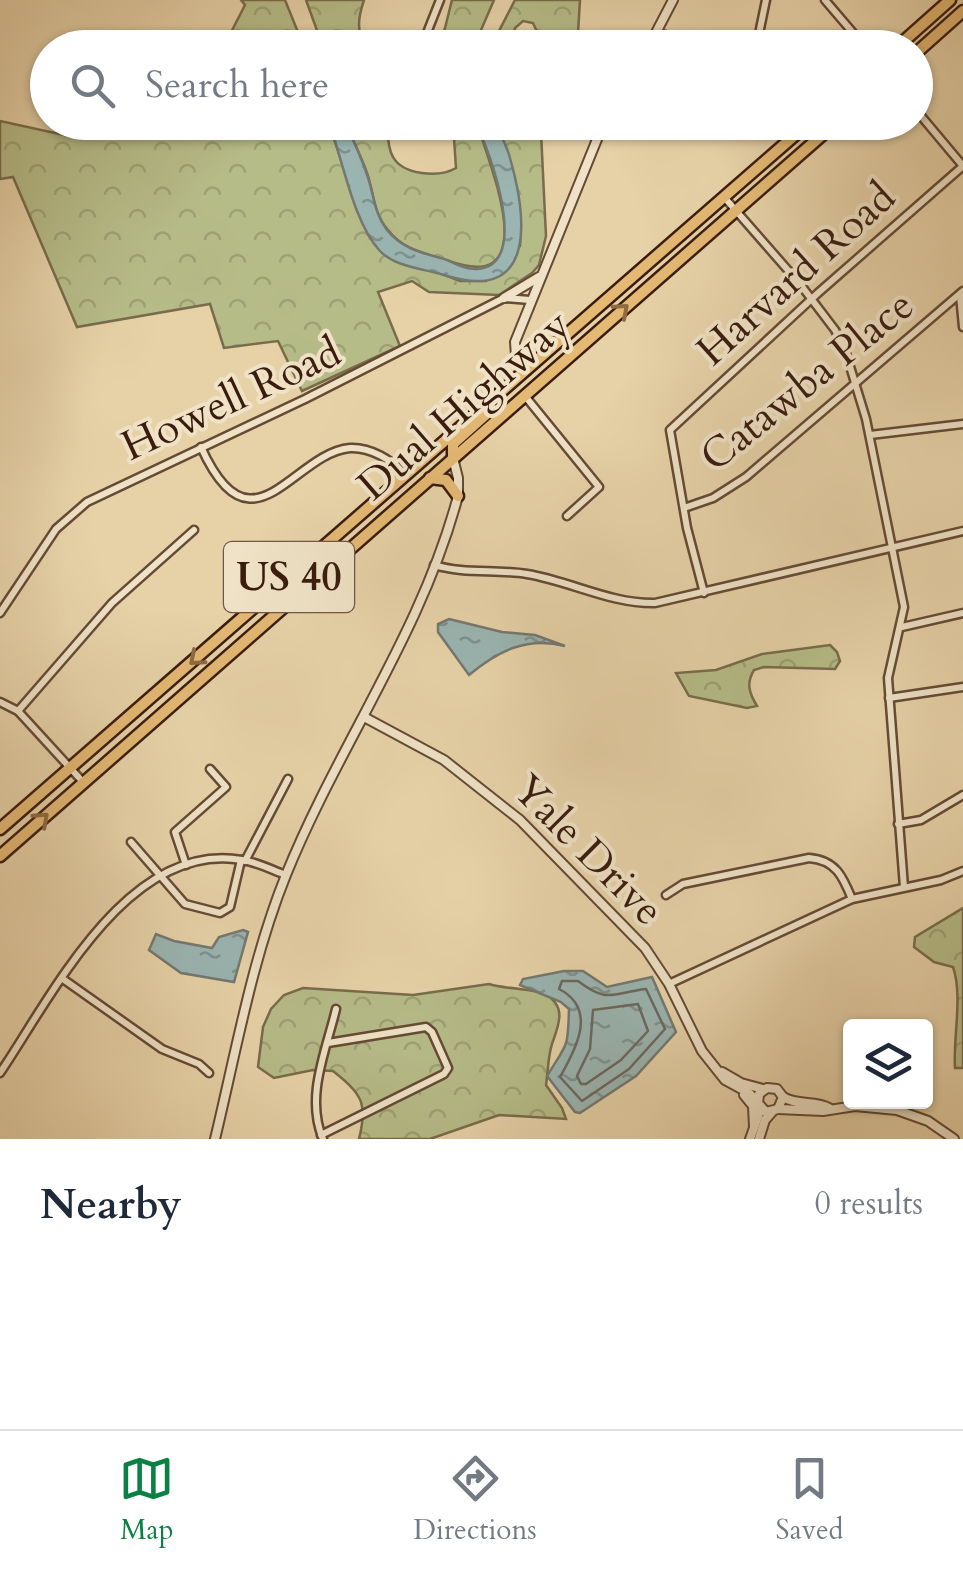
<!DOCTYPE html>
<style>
:root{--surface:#fff;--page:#f2f2f3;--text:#1f2937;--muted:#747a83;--line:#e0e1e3;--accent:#0b8043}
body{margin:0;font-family:Cardo,serif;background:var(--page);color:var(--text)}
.controls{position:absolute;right:30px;bottom:30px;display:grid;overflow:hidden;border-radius:10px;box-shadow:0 2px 8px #0004}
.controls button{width:90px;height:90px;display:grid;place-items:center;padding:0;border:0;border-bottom:2px solid var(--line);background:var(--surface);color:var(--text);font:50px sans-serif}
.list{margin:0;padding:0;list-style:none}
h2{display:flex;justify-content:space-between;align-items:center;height:130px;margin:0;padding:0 40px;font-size:42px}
h2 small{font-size:32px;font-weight:400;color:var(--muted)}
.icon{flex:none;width:55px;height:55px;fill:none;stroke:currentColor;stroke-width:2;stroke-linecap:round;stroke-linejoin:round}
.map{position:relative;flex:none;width:963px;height:1139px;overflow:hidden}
.search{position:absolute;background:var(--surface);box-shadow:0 2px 8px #0004;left:30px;right:30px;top:30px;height:110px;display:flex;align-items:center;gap:25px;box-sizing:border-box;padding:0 35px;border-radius:55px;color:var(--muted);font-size:38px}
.sheet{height:290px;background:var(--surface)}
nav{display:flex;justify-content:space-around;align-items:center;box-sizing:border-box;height:140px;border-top:2px solid var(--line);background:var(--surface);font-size:28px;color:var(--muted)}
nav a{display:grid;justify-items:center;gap:5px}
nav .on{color:var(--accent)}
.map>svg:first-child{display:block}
.forest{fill:url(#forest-crowns);stroke:#786c4c;stroke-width:2.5}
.water{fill:url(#water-ripples);stroke:#747871;stroke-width:2.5}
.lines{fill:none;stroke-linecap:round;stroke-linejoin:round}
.shore{stroke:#6a6860;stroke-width:2.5}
.minor-casing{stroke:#654a35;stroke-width:11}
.tertiary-casing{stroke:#654a35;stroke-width:12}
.primary-casing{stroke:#3a1c0f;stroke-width:15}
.minor{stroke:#efe2c6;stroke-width:6}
.tertiary{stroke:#efe2c6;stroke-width:8}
.primary{stroke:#e4b974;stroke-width:10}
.oneway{stroke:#8f6a42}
.labels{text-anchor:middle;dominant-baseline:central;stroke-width:8;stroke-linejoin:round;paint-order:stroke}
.shield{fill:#efe2c6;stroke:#705746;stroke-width:2.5}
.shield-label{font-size:40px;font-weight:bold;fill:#3a1c0f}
.street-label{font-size:42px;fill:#3a1c0f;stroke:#efe2c6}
</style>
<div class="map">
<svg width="963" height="1139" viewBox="0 0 963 1139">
<defs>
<pattern id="forest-crowns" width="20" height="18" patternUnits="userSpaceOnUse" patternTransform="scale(2.5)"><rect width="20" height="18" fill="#b6bc88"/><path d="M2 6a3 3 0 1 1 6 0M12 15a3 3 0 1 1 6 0" fill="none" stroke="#9da174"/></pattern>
<pattern id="water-ripples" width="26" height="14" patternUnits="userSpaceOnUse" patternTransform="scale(2.5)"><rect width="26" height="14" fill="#9ab5b2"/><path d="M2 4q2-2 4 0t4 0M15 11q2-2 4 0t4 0" fill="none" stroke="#7f928f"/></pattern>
</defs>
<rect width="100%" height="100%" fill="#e7d2a8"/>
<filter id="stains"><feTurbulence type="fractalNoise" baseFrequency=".002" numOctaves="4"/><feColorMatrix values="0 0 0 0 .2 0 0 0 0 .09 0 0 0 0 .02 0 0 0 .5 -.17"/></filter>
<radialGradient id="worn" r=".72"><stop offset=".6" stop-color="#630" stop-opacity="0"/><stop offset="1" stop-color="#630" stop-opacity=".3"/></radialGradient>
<g class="forest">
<path d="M241,0h44l19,47 -81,1 22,-43z"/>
<path d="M306,0h58c-6,18 -8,31 2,47h-43z"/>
<path d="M452,0h42l-13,30 -3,17 -38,1z"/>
<path d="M515,0h65l-2,33 -5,14h-29l-11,-24 -10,-2 -8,7 -6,19 -13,1 3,-17z"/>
<path d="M0,121l82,18 16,-16h231l26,81 25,46 80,31h26l34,-35c4,-44 -11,-83 -24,-123h80l-4,8 -31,1 5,104 -7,29 -7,8 -33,22 -70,-3 -17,-11 -34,11 22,54 -98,45 -24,-50 -54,7 -14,-44 -133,23 -64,-150 -13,2z"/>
<path d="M346,123h41c1,10 0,24 6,34 10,18 46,21 63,11l-3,-45h24c11,39 70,173 -28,138 -23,-8 -45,-10 -61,-31 -15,-17 -14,-37 -21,-57 -6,-17 -15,-34 -21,-50z"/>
<path d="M830,645l7,7 3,9 -5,8 -71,-2 -10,3c-8,13 -5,23 3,36l-10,2 -58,-12 -13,-23 40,-3 46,-16z"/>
<path d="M963,908v160h-8c-2,-32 8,-72 -2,-101l-19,-5 -20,-15 1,-10z"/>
<path d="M489,984c15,5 47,5 56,10 23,13 13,32 7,50 -4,12 -4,28 -6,41l16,23 4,11 -67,-4 -69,24h-71c9,-36 3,-45 -26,-68l-20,-1 -39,8 -16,-11 5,-40 8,-18 13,-14 19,-7 110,7z"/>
</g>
<g class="water">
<path d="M329,123h17c6,16 15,33 20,49 8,20 7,40 21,58 16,20 37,23 60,30 9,4 20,10 30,9 55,-3 13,-117 0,-143v-3h19c4,12 11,23 14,35 17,60 27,147 -66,117 -19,-6 -49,-8 -64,-24 -27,-29 -37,-91 -51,-128z"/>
<path d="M449,619l53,13 33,3 30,11c-38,-10 -67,5 -96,29l-31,-43v-8z"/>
<path d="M243,930l5,2 -14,50 -53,-9 -32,-23 7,-16 18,7 38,7 7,-11z"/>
<path d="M564,971h19l24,16 45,-10 24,55 -40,44 -56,37 -5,-1 -28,-36c20,-33 21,-26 22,-67l-8,-7 -41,-17 3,-6z"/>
</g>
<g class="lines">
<g class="shore">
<path d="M562,981h16c30,23 34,12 68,8l19,40 -36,40 -47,32 -22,-24c16,-28 38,-68 -1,-88z"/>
<path d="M638,1004l10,27 -27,29 -35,24h-5l-4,-8 13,-27 3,-39z"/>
</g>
<g class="minor-casing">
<g id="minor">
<path d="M825,0l41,48"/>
<path d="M657,33l64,15"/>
<path d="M421,48l19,-48"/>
<path d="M756,48l10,-48"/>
<path d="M916,110l47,56"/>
<path d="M724,197l76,87 35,46 10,20 21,69 38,188 -16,71 16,209"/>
<path d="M960,295l3,32"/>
<path d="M525,396l74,91 -32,29"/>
<path d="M870,435l93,-11"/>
<path d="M201,447c51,113 92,6 149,1 21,-1 41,12 55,26"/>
<path d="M684,508l29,-10 33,-21 217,-186"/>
<path d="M434,565c30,9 62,4 93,9 43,7 84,30 128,29l308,-72"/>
<path d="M704,593l-17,-65 -17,-98 148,-137 145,-127"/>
<path d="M0,613l56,-84 31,-27 218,-103 199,-101 26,2"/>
<path d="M902,627l61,-14"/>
<path d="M889,698l74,-11"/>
<path d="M0,702l18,9 65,71"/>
<path d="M18,711l94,-108 82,-73"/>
<path d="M898,824l23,-4 42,-25"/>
<path d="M131,842l54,62 35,9 10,-6 11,-47"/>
<path d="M245,861l43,-82"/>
<path d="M186,865l-11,-33 51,-45 -16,-18"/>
<path d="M666,895l17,-11 126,-26c27,2 34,19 43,41"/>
<path d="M63,979l99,70 37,15 10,9"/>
<path d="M669,984l183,-85 89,-19 22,-9"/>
<path d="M0,1073c52,-77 128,-233 242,-213 15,2 30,10 44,15"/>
<path d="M321,1135l123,-61 4,-6 -16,-36 -6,-5 -98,16"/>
<path d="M323,1139c-18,-42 3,-88 13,-130"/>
</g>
</g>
<g class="tertiary-casing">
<g id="tertiary">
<path d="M648,48l25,-48"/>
<path d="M504,298l35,-21"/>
<path d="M524,372l-8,-16 -1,-14 89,-220"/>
<path d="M364,717l80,43 76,60 125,128 24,36 33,67 23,29 24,13 17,19 12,-3 5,-12 -6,-8 -10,-1 -8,6 -1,10"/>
<path d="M722,1072l19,11 22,6"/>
<path d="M744,1095l9,11 1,21"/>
<path d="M783,1097c15,9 32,3 46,11"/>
<path d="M778,1109l45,2 32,-5 42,4 31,11 26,18"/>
<path d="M215,1139c21,-87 37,-180 71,-264 52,-129 136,-243 172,-379v-18l-5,-20"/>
<path d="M750,1139l11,-31"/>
<path d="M759,1139l6,-19 7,-8"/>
</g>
</g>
<g class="primary-casing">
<g id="primary">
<path d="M896,48l54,-48"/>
<path d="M916,53l47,-42"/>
<path d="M453,458v-14l39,-35"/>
<path d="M430,478l16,2 12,16"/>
<path d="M0,829l810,-707"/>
<path d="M0,856l837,-734"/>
</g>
</g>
<use href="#minor" class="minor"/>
<use href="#tertiary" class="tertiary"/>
<use href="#primary" class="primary"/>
</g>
<defs><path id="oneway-chevron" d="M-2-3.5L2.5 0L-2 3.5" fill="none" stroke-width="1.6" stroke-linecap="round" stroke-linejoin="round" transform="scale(2.5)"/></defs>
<g class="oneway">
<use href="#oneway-chevron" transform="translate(622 310) rotate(-41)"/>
<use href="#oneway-chevron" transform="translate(196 659) rotate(139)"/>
<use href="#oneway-chevron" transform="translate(42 819) rotate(-42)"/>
</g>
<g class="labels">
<rect class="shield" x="224" y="542" width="130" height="70" rx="8"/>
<g class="shield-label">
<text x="289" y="577">US 40</text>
</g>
<g class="street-label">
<text transform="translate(796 274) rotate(-42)">Harvard Road</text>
<text transform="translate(807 381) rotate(-39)">Catawba Place</text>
<text transform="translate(231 399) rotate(-25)">Howell Road</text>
<text transform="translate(464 405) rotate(-41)">Dual Highway</text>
<text transform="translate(588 850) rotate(45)">Yale Drive</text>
</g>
</g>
<rect width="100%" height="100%" filter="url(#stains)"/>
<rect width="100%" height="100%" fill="url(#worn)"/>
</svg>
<div class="controls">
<button><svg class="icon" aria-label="layers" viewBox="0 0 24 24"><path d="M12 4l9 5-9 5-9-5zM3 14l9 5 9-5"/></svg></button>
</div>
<div class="search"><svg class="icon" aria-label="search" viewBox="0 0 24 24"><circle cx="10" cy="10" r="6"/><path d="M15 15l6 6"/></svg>Search here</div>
</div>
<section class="sheet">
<h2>Nearby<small>0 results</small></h2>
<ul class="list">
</ul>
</section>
<nav>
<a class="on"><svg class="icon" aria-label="map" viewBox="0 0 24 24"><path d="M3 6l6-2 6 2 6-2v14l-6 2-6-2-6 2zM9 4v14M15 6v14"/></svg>Map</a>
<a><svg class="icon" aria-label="directions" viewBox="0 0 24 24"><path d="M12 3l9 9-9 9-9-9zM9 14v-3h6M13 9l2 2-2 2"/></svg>Directions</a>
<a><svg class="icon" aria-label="saved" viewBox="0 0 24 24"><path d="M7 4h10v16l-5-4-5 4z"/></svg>Saved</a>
</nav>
